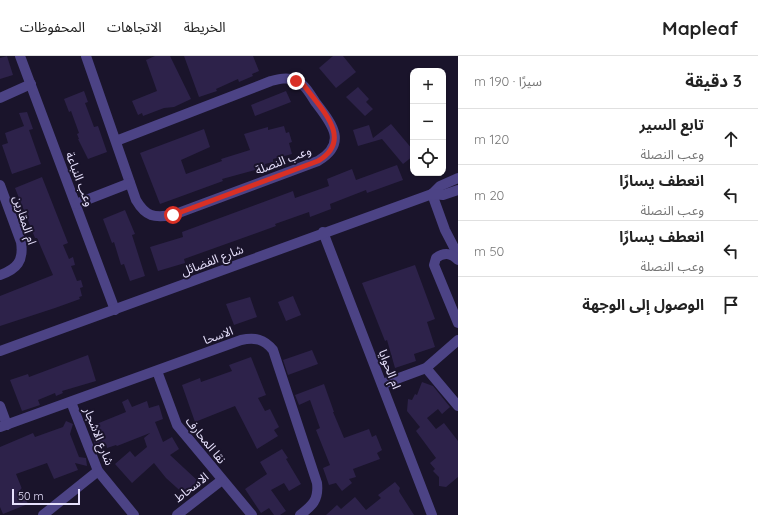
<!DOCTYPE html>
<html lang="ar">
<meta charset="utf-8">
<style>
:root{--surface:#fff;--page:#f6f6f6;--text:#222;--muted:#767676;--line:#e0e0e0}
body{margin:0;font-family:Quicksand,"Noto Sans Arabic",sans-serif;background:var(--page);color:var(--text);direction:rtl}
.controls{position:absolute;right:12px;top:12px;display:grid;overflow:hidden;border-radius:8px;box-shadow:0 1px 3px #0004}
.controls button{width:36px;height:36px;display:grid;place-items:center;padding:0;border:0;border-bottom:1px solid var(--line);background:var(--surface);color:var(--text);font:20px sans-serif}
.scale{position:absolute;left:12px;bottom:10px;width:68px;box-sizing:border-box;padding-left:4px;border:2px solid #e6e0fc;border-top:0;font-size:11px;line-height:14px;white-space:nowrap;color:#e6e0fc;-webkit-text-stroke:3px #1a142b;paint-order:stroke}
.stop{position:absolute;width:12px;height:12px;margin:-9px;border:3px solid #d93025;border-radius:50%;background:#fff}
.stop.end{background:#d93025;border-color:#fff;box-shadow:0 1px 4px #0008}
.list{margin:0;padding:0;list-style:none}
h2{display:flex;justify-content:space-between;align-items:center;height:52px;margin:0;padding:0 16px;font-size:17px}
h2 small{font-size:13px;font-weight:400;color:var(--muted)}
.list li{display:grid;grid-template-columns:26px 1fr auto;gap:12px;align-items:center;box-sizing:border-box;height:56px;padding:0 16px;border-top:1px solid var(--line)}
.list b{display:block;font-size:15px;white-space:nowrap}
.list p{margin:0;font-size:13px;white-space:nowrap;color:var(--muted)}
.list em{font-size:13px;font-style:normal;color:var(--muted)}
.icon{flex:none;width:22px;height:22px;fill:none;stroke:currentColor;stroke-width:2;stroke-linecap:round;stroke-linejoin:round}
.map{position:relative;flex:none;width:458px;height:459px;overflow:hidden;direction:ltr}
header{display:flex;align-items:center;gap:24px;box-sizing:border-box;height:56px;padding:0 20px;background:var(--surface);border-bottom:1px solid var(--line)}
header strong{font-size:19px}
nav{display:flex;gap:22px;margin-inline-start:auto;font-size:14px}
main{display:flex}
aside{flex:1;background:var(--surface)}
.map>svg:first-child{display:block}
.building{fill:#2d224a}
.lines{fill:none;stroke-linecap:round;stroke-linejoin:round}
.minor{stroke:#4c4385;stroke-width:10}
.route{stroke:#d93025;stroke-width:5}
.labels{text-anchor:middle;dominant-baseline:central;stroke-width:4;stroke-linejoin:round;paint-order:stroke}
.street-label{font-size:12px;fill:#e6e0fc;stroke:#1a142b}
</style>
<header>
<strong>Mapleaf</strong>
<nav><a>الخريطة</a><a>الاتجاهات</a><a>المحفوظات</a></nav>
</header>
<main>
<aside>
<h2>3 دقيقة<small>سيرًا · 190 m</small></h2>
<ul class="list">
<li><svg class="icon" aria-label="ahead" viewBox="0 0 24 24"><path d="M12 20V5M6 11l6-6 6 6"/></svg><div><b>تابع السير</b><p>وعب النصلة</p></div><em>120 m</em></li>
<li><svg class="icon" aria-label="left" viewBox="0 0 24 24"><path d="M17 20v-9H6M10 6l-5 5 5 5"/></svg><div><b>انعطف يسارًا</b><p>وعب النصلة</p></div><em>20 m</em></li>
<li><svg class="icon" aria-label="left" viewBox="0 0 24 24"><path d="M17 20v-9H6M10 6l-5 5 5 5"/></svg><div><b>انعطف يسارًا</b><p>وعب النصلة</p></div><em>50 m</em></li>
<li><svg class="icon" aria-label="arrive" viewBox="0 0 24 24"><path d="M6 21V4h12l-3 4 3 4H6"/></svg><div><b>الوصول إلى الوجهة</b></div></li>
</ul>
</aside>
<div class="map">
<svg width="458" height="459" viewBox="0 0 458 459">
<rect width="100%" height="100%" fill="#1a142b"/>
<g class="building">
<path d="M7,0l6,19 -13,4v-21z"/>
<path d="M155,0h15l21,43 -17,8 -10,1 -21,8 -1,-3 -4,2 -6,-14 25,-10 -11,-31z"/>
<path d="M184,0h69l6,15 -7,3 1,2 -14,6 -1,-3 -22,10 1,2 -18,6z"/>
<path d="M333,0h10l13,16 -20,16 -17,-20z"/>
<path d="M358,31l11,12 -3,3 7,7 -8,7 -19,-19z"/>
<path d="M84,35l4,11 -3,1 9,24 4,-1 9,26 -19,7 -10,-20h1l-2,-5 2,-1 -8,-22 -2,1 -5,-13z"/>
<path d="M286,35l5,11 -36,14 -4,-11z"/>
<path d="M27,56l6,17 -4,1 12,34 -29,10 -10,-29 6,-2 -3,-10 19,-7 -5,-13z"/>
<path d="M391,68l22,26v6l-10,8 -21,-25 -24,7 -5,-16 16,-5 4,13z"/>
<path d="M284,70l2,7 3,-1 3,10 -3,1 3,11 -19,5v3l-8,2 1,3 -44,12 1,2 -63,23 -20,-51 64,-24 6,18 -29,13 5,14 36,-13 -1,-2 29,-9 -6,-16 24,-7v3z"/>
<path d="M397,109l6,15 -36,13 -1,-3 -36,14 1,5 -21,8 -1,-5 -34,12 1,2 -92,33 1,4 -27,8 -8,-24 33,-10 -1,-5 111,-41 2,7 34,-12 -2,-7 25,-10 4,11z"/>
<path d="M42,121l26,66 -5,2 6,14 4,-2 2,8 -4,1 6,15 4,-1 2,7 -3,1 2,8 -3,1 1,2 -25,9 -55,18v-30l53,-21 -16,-37h-2l-20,-50z"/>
<path d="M125,154l10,24 -3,1 13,41 -15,5 -6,-17 -3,1 -7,-23 -2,1 -9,-24z"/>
<path d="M415,209l20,54 -8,3 8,25 -21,7 2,7 -21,7 -8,-28 -2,1 -23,-58z"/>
<path d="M293,240l8,19 -15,6 -8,-19z"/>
<path d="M250,241l7,20 -23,8 -8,-21z"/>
<path d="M312,294l6,14 -30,11 -5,-15z"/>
<path d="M88,299l8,26 -34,10 1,2 -7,3 -1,-3 -17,7 2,5 -18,6 -12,-31 18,-6 1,3z"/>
<path d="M251,301l15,38 -8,3 7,13 5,-2 9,18 -5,3 4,6 -21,13 -22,-43 -40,16 -13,-37 18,-7 1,4 31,-11 -3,-6z"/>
<path d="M422,326l11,4 17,21 -8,7 -4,-5 -11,9 9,11 8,-6 14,18v36l-12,10 -7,-1v-9l-6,-6 2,-2 -5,-6 6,-5 -20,-27 4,-4 -13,-16 1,-12 4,1 3,-6 2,1z"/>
<path d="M324,328l10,28h-1l11,26 25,-9 3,8 4,-2 6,15 -5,3 3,6 -27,10 3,8 -7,2 3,4 -10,8 -6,-8 -7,2 -6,-17 7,-3 -14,-35 4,-2 -10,-28 -11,5 -4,-10z"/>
<path d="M128,343l4,8 15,-6 2,7 10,-3 4,14 -8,3 8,20 9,-5 7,12 -9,6 29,27 -13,14 -20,-18 -12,-15 -22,20 -17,-19 15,-13 5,6 12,-10 -3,-9 6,-5 -33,13 -1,-1 -9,3 -1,-4 -10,4 -7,-21 37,-15 -4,-10z"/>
<path d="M66,365l7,3 -3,10 9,23 7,1 1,8 -12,-3 3,7 -24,9 -7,-16 -31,11 12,30 -25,10 -3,-7v-60l33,-14 2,4 28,-10z"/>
<path d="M282,393l6,9 -2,1 15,25 -12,7 -5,-8 -13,7 15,21 -6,4h-6l-5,-7 -8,5 -16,-24 22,-15 -7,-12z"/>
<path d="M395,426l5,6 -1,3 1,2 14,22h-88l11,-10 4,4 14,-12 11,13 15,-12 -3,-3z"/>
</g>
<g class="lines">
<g class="minor">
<path d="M20,0l95,254"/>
<path d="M86,0l50,144c10,17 18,18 37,15l145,-54c30,-18 14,-37 -2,-58 -6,-9 -11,-19 -21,-23 -8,-3 -16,-1 -24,1l-155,60"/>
<path d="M0,42l31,-14"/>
<path d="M0,129l21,57c3,19 -4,27 -21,33"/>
<path d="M432,138l13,36 13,25"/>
<path d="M432,138l8,-8 18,-8"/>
<path d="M76,148l54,-21"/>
<path d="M323,176l109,283"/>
<path d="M458,204c-7,-7 -14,-8 -22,-2l-2,7 24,58"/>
<path d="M0,295l432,-157 11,1 15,-5"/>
<path d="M426,312l32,38"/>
<path d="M157,315l20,54 75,90"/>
<path d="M383,328l43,-16 32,-28"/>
<path d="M71,346l27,69 36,44"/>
<path d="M0,350l7,19"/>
<path d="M0,371l241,-87c14,-3 23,-1 32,10l44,133c2,17 -5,23 -17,32"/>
<path d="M43,459l55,-44"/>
<path d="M177,459l45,-35"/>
</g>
</g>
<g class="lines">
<path class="route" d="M173,159l145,-54c37,-22 2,-53 -15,-77l-7,-3"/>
</g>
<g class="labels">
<g class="street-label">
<text transform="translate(283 104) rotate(-21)">وعب النصلة</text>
<text transform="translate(80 123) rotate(69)">وعب النباعة</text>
<text transform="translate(25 164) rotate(72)">ام المقارين</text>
<text transform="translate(212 204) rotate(-21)">شارع الفضائل</text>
<text transform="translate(218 279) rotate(-20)">الاسحا</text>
<text transform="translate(390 313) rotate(69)">ام الحوايا</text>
<text transform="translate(99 380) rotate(68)">شارع الاشجار</text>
<text transform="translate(206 384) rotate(51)">نقا المحارف</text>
<text transform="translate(191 431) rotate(-38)">الاسحاط</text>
</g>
</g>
</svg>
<div class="controls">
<button>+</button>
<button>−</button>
<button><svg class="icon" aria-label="locate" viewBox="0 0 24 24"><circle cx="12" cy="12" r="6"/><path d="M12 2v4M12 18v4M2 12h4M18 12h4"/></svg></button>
</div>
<div class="scale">50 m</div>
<div class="stop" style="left:173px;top:159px"></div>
<div class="stop end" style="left:296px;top:25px"></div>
</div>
</main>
